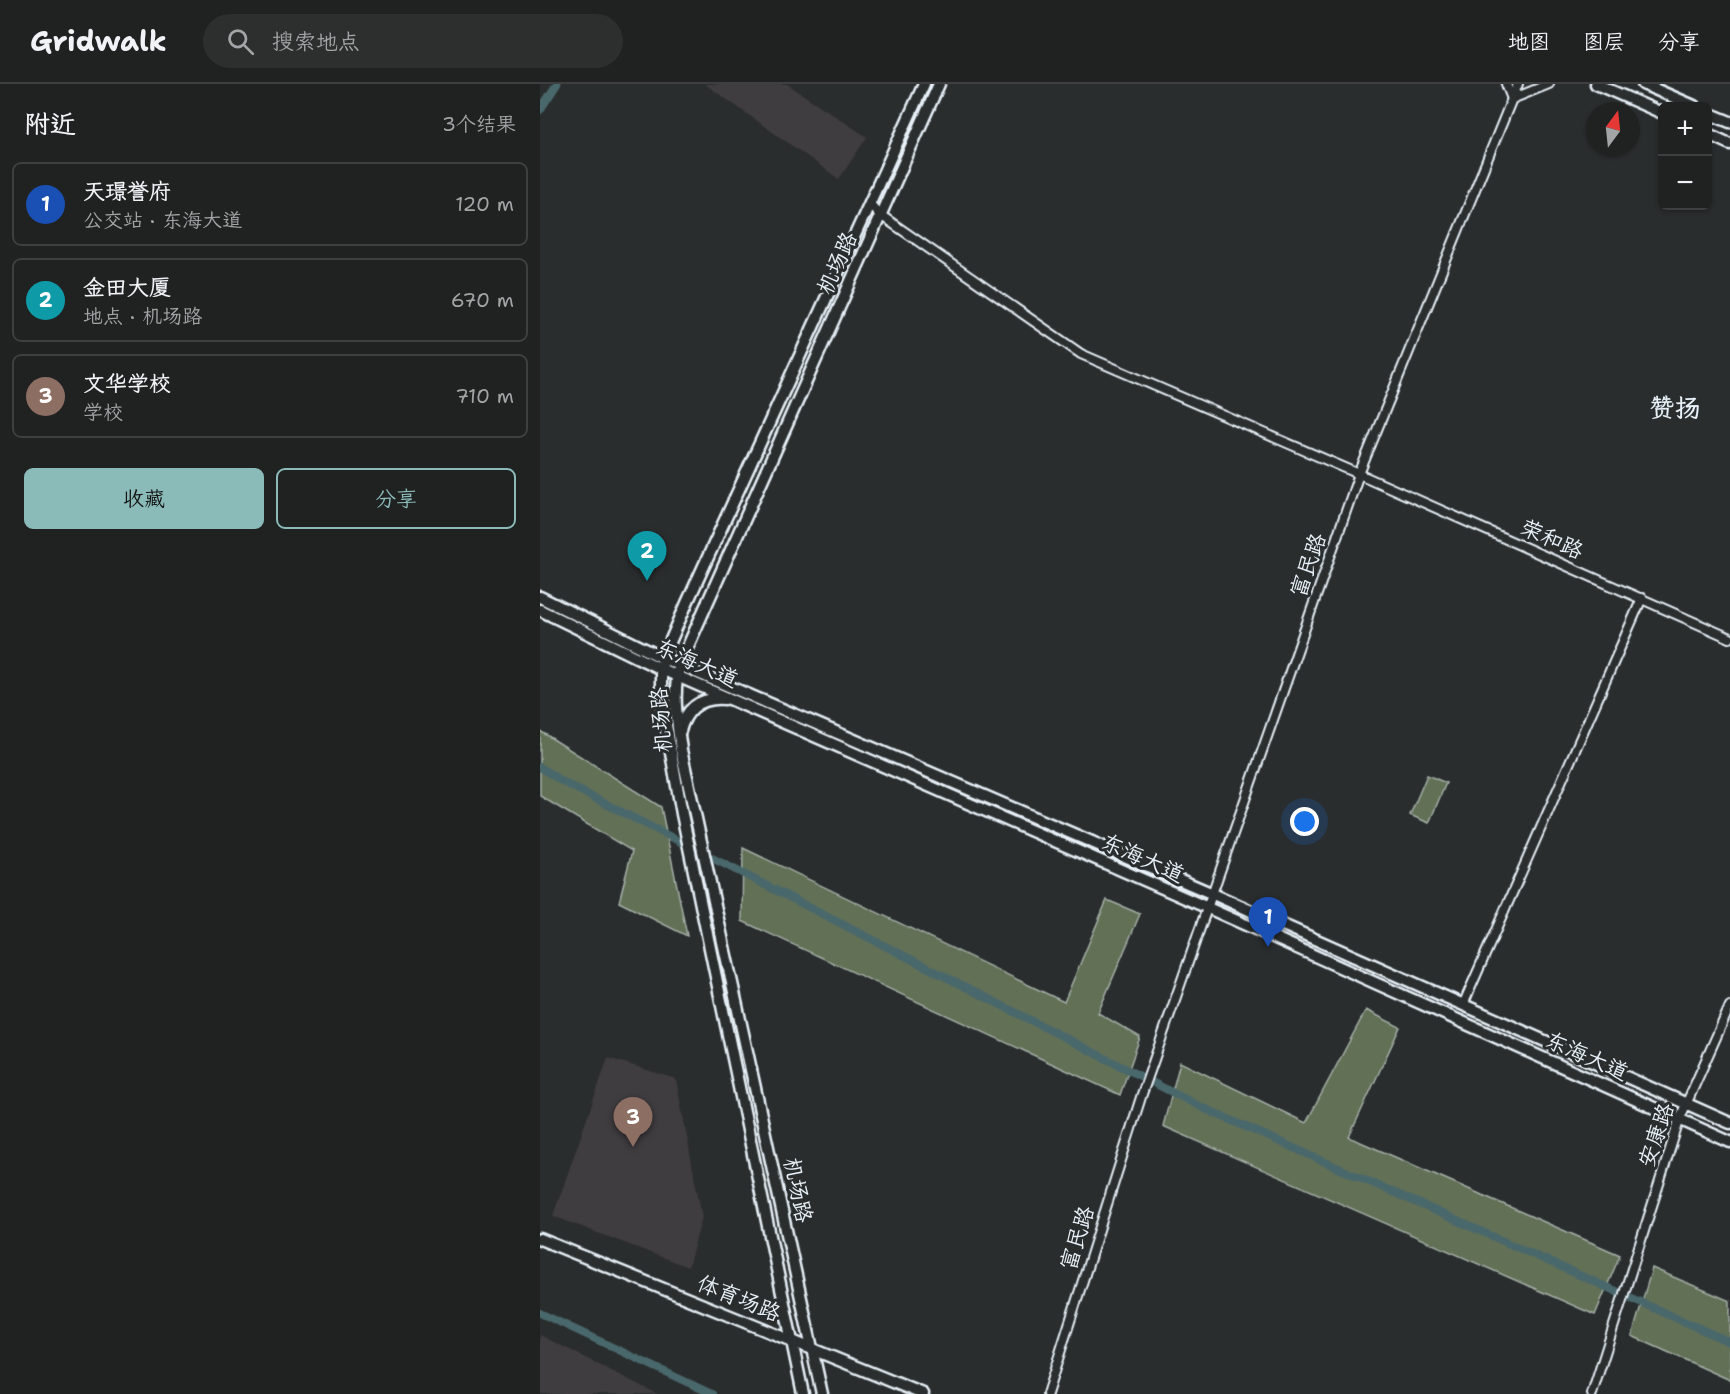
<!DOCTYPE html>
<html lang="zh">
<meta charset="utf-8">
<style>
:root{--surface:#202222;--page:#2d2f2f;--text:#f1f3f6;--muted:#a2a4a5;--line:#3d3f40;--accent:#8bbbb9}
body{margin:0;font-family:"Shantell Sans","LXGW WenKai TC",sans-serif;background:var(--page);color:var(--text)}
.controls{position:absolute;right:18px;top:18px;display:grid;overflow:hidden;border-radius:9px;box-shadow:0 2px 4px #0004}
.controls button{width:54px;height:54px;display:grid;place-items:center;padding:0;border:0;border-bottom:2px solid var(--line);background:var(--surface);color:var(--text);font:30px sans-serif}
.compass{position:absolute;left:1046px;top:18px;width:54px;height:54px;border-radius:50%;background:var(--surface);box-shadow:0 2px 4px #0004;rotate:15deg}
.you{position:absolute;left:765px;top:738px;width:21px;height:21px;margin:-15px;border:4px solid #fff;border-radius:50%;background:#1a73e8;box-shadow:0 0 0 9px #1a73e833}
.badge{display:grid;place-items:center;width:39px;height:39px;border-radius:50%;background:var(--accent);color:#fff;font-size:20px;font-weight:700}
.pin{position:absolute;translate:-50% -50px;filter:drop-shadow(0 2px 3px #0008)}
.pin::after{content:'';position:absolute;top:32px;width:21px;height:18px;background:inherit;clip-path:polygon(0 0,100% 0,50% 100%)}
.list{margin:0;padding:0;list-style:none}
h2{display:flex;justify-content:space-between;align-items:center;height:78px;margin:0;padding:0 24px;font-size:26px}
h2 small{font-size:20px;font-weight:400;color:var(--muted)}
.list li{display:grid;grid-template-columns:39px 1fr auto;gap:18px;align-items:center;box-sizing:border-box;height:84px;margin:0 12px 12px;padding:0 12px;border:2px solid var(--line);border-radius:9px}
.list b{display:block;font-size:22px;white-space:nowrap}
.list p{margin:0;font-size:20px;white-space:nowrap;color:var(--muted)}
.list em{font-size:20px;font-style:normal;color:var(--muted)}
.actions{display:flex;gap:12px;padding:18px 24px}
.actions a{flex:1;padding:14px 0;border:2px solid var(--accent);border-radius:9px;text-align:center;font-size:21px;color:var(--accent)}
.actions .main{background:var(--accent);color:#111}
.icon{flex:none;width:33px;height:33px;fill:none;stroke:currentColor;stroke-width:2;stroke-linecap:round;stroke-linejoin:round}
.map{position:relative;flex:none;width:1190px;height:1310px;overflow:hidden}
header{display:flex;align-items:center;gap:36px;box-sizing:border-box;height:84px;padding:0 30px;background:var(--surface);border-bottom:2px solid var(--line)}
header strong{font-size:28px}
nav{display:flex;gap:33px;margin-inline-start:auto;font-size:21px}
.search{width:420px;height:54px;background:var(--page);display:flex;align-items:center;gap:15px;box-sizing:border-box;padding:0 21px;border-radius:33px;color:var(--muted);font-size:22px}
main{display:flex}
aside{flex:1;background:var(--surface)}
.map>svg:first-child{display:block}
.built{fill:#403c40}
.green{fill:#626f57;stroke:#a5b0a8;stroke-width:1.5}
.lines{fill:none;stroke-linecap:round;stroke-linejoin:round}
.canal{stroke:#4a676c;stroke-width:8}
.minor-casing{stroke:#e8f1f8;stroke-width:12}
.major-casing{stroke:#e8f1f8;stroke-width:15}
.minor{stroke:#2a2d2e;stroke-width:8}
.major{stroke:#2a2d2e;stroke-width:10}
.labels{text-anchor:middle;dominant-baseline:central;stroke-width:6;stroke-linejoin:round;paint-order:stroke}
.street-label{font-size:22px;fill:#e8f1f8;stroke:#2a2d2e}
.quarter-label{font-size:26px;font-weight:bold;fill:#e8f1f8;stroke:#2a2d2e}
</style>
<header>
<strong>Gridwalk</strong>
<div class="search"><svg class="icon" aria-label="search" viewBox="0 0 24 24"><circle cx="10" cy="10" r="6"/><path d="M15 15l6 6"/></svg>搜索地点</div>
<nav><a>地图</a><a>图层</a><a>分享</a></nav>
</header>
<main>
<aside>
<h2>附近<small>3个结果</small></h2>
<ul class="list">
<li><span class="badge" style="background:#1a4fb4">1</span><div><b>天璟誉府</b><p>公交站 · 东海大道</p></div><em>120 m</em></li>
<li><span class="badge" style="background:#0f9aa8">2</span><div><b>金田大厦</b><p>地点 · 机场路</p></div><em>670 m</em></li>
<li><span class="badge" style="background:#8d6e63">3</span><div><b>文华学校</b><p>学校</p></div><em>710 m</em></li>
</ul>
<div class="actions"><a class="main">收藏</a><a>分享</a></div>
</aside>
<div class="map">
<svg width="1190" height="1310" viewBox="0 0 1190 1310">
<rect width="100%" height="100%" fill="#2a2d2e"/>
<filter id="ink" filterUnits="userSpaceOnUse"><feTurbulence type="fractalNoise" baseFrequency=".0167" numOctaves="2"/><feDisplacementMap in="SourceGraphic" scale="12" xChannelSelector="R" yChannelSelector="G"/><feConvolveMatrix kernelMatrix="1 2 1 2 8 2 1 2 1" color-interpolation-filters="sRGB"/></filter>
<g filter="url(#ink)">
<g class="built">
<path d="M165,0h82l80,53 -28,42z"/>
<path d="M68,974l68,21 26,138 -14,50 -135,-51z"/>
<path d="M0,1251l117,59h-117z"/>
</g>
<g class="green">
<path d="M0,647l121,76 26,129 -68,-34 13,-51 -92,-55z"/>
<path d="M887,691l19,8 -17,40 -19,-8z"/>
<path d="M203,764l321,154 43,-102 33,14 -42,99 42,24 -20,58 -378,-174z"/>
<path d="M826,926l34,17 -51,110 271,118 -25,60 -432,-189 17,-64 126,61z"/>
<path d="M1112,1184l78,33v79l-98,-44z"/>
</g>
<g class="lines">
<g class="canal">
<path d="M0,26l17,-26"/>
<path d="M0,683l21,14 638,325 531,236"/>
<path d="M0,1229l172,81"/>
</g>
<g class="minor-casing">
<g id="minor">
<path d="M966,0l6,15 37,-15"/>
<path d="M329,119l10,11 202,140 278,120 371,164"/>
<path d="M923,921l179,-407"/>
<path d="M507,1310l95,-300 217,-620 159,-390"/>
<path d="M1052,1310l88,-276 50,-112"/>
</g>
</g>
<g class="major-casing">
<g id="major">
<path d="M1056,0l66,29"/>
<path d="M1103,0l51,22"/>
<path d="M1168,29l22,9"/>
<path d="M1168,50l22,10"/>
<path d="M0,513l123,61 550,236 517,229"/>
<path d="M0,526l121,59 547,239 522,234"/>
<path d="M140,647c6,-23 21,-34 45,-32"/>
<path d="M0,1155l383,155"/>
<path d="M263,1310l-121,-580 -21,-117v-28l2,-11 24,-55 237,-519"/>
<path d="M282,1310l-141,-644c-4,-29 -9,-57 -1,-86l259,-580"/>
</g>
</g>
<use href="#minor" class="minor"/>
<use href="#major" class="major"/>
</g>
</g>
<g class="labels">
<g class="street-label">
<text transform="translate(297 179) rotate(-66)">机场路</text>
<text transform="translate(1012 455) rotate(24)">荣和路</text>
<text transform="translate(768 481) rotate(-71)">富民路</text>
<text transform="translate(157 579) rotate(24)">东海大道</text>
<text transform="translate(121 636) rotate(-95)">机场路</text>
<text transform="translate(603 774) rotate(24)">东海大道</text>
<text transform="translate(1047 972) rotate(24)">东海大道</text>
<text transform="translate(1116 1051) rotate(-71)">安康路</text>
<text transform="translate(258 1106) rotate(78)">机场路</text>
<text transform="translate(537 1154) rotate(-73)">富民路</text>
<text transform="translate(199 1214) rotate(22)">体育场路</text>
</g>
<g class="quarter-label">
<text x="1135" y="323">赞扬</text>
</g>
</g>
</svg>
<div class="controls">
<button>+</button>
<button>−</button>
</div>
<svg class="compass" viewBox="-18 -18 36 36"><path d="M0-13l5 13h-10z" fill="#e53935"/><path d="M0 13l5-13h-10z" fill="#a2a4a5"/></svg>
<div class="you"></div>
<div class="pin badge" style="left:728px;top:863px;background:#1a4fb4">1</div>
<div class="pin badge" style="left:107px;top:497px;background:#0f9aa8">2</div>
<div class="pin badge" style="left:93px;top:1063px;background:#8d6e63">3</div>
</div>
</main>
